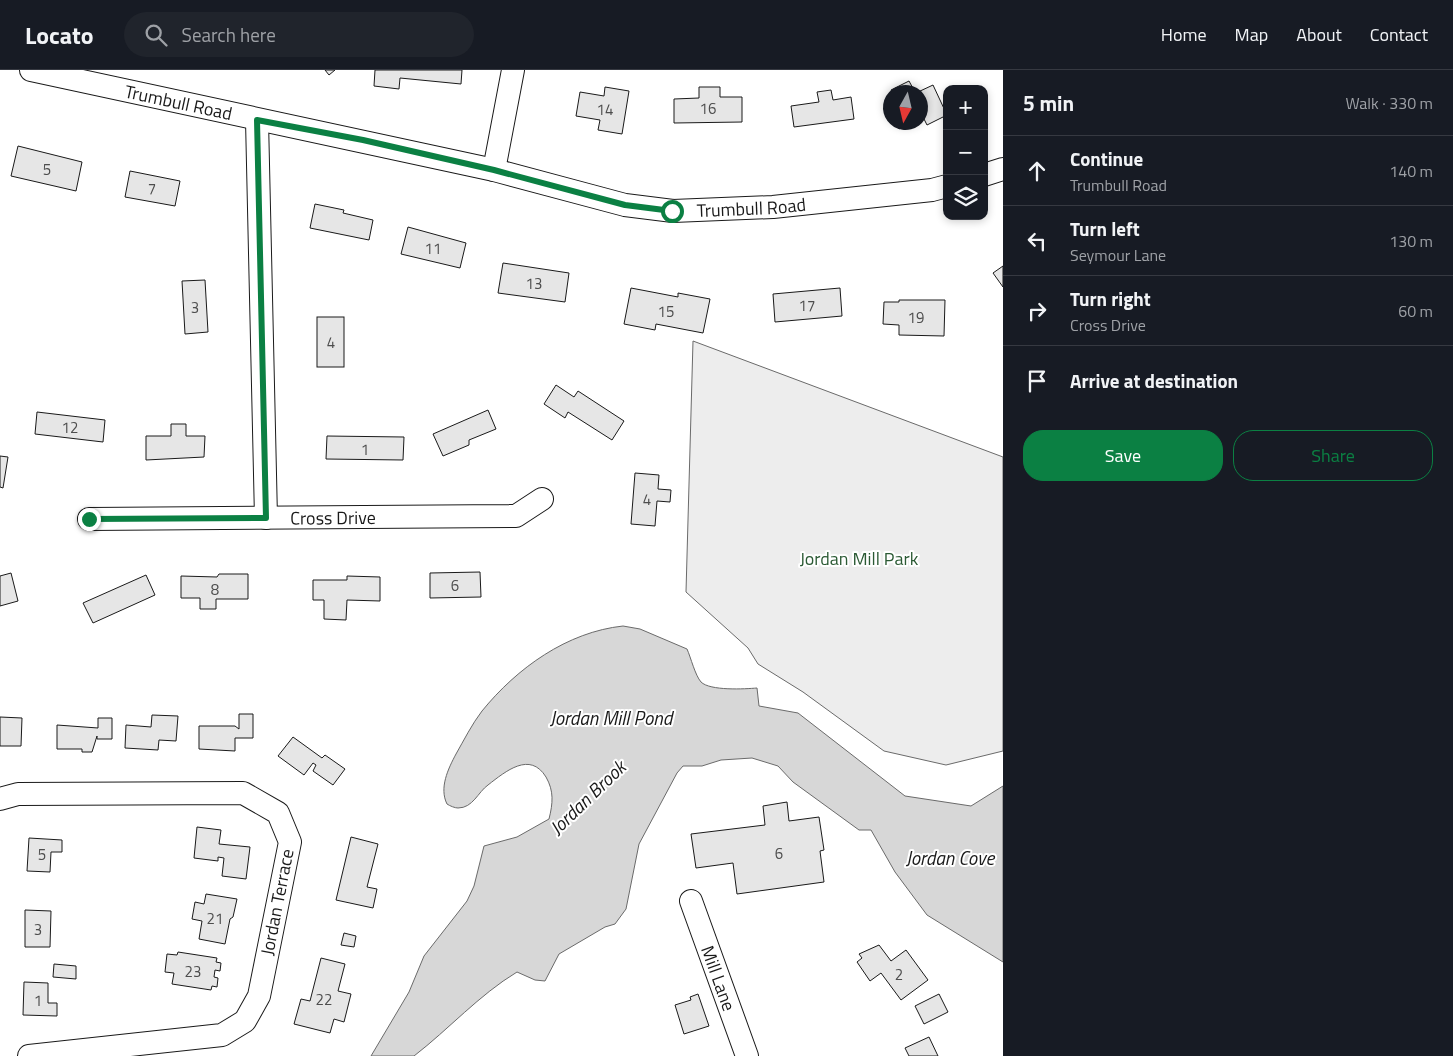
<!DOCTYPE html>
<meta charset="utf-8">
<style>
:root{--surface:#171b24;--page:#20242c;--text:#f1f3f6;--muted:#9ea1a6;--line:#363941;--accent:#0b8043}
body{margin:0;font-family:"Titillium Web",sans-serif;background:var(--page);color:var(--text)}
.controls{position:absolute;right:15px;top:15px;display:grid;overflow:hidden;border-radius:10px;box-shadow:0 2px 8px #0003}
.controls button{width:45px;height:45px;display:grid;place-items:center;padding:0;border:0;border-bottom:1px solid var(--line);background:var(--surface);color:var(--text);font:25px sans-serif}
.compass{position:absolute;left:883px;top:15px;width:45px;height:45px;border-radius:50%;background:var(--surface);box-shadow:0 2px 8px #0003;rotate:188deg}
.stop{position:absolute;width:15px;height:15px;margin:-11px;border:4px solid #0b8043;border-radius:50%;background:#fff}
.stop.end{background:#0b8043;border-color:#fff;box-shadow:0 1px 5px #0008}
.list{margin:0;padding:0;list-style:none}
h2{display:flex;justify-content:space-between;align-items:center;height:65px;margin:0;padding:0 20px;font-size:21px}
h2 small{font-size:16px;font-weight:400;color:var(--muted)}
.list li{display:grid;grid-template-columns:32px 1fr auto;gap:15px;align-items:center;box-sizing:border-box;height:70px;padding:0 20px;border-top:1px solid var(--line)}
.list b{display:block;font-size:19px;white-space:nowrap}
.list p{margin:0;font-size:16px;white-space:nowrap;color:var(--muted)}
.list em{font-size:16px;font-style:normal;color:var(--muted)}
.actions{display:flex;gap:10px;padding:15px 20px}
.actions a{flex:1;padding:11px 0;border:1px solid var(--accent);border-radius:20px;text-align:center;font-size:18px;color:var(--accent)}
.actions .main{background:var(--accent);color:#fff}
.icon{flex:none;width:28px;height:28px;fill:none;stroke:currentColor;stroke-width:2;stroke-linecap:round;stroke-linejoin:round}
.map{position:relative;flex:none;width:1003px;height:986px;overflow:hidden}
header{display:flex;align-items:center;gap:30px;box-sizing:border-box;height:70px;padding:0 25px;background:var(--surface);border-bottom:1px solid var(--line)}
header strong{font-size:24px}
nav{display:flex;gap:28px;margin-inline-start:auto;font-size:18px}
.search{width:350px;height:45px;background:var(--page);display:flex;align-items:center;gap:12px;box-sizing:border-box;padding:0 18px;border-radius:28px;color:var(--muted);font-size:19px}
main{display:flex}
aside{flex:1;background:var(--surface)}
.map>svg:first-child{display:block}
.green{fill:#ededed;stroke:#6a6a6a}
.water{fill:#d7d7d7;stroke:#6a6a6a}
.building{fill:#e6e6e6;stroke:#1a1a1a}
.lines{fill:none;stroke-linecap:round;stroke-linejoin:round}
.minor-casing{stroke:#1a1a1a;stroke-width:24}
.minor{stroke:#fff;stroke-width:22}
.route{stroke:#0b8043;stroke-width:6}
.labels{text-anchor:middle;dominant-baseline:central;stroke-width:4;stroke-linejoin:round;paint-order:stroke}
.number-label{font-size:15px;fill:#4d4d4d}
.street-label{font-size:18px;fill:#1a1a1a;stroke:#fff}
.park-label{font-size:18px;fill:#2b5a34;stroke:#fff}
.water-label{font-size:19px;font-style:italic;fill:#1a1a1a;stroke:#fff}
</style>
<header>
<strong>Locato</strong>
<div class="search"><svg class="icon" aria-label="search" viewBox="0 0 24 24"><circle cx="10" cy="10" r="6"/><path d="M15 15l6 6"/></svg>Search here</div>
<nav><a>Home</a><a>Map</a><a>About</a><a>Contact</a></nav>
</header>
<main>
<div class="map">
<svg width="1003" height="986" viewBox="0 0 1003 986">
<rect width="100%" height="100%" fill="#fff"/>
<path class="green" d="M693,271l310,116v294l-57,14 -62,-14 -81,-59 -45,-28 -10,-16 -62,-56z"/>
<path class="water" d="M623,556l17,3 47,20c4,9 8,26 14,33 9,9 44,7 56,6l2,18 39,7 107,83 66,10 32,-20v176l-76,-47 -32,-43 -24,-42h-12l-66,-48 -15,-16 -26,-8 -31,2 -19,6h-19l-6,7 -38,71 -13,65 -11,15 -10,3 -46,27 -14,27 -10,-1 -18,-8c-38,23 -68,57 -103,84h-43l38,-64 15,-36 43,-55 7,-15 10,-40 33,-9 32,-18c4,-16 5,-28 -3,-42 -16,-26 -40,-6 -58,8 -10,7 -15,23 -30,23 -3,0 -8,-2 -11,-4 -8,-16 1,-35 9,-50 8,-14 16,-30 26,-43 35,-43 85,-79 141,-85z"/>
<g class="building">
<path d="M325,0h10l-6,5z"/>
<path d="M375,0h87l-1,14 -61,-6 -1,11 -25,-3z"/>
<path d="M909,11l6,11h-23l-1,-2z"/>
<path d="M933,15l14,30 -20,10 -4,-8 -2,1v-26h-3z"/>
<path d="M605,17l24,4 -7,43 -24,-4 2,-10 -24,-4 4,-24 24,4z"/>
<path d="M699,17h21v10h22v25l-68,1v-24l25,-1z"/>
<path d="M831,20l2,10 18,-3 3,22 -60,8 -3,-21 28,-4 -2,-10z"/>
<path d="M896,52h16l-13,7z"/>
<path d="M18,76l64,16 -6,29 -65,-15z"/>
<path d="M130,101l50,10 -5,25 -50,-9z"/>
<path d="M315,134l29,6 -1,3 30,7 -4,20 -59,-12z"/>
<path d="M408,157l58,16 -6,25 -59,-14z"/>
<path d="M503,193l66,10 -4,29 -67,-9z"/>
<path d="M1003,196v21l-10,-14z"/>
<path d="M205,210l3,52 -23,2 -3,-53z"/>
<path d="M631,218l47,9v-4l32,6 -7,34 -47,-9 -1,6 -31,-6z"/>
<path d="M840,218l2,28 -67,6 -2,-28z"/>
<path d="M899,230h46l-1,36 -45,-1v-10l-16,-1 1,-22h15z"/>
<rect x="317" y="247" width="27" height="50"/>
<path d="M556,315l18,12 4,-6 46,30 -12,19 -44,-28 -3,6 -21,-14z"/>
<path d="M488,340l8,19 -27,11v5l-26,11 -10,-22z"/>
<path d="M37,342l68,8 -2,22 -68,-8z"/>
<path d="M171,354h15v12h19l-1,21 -58,3v-24h25z"/>
<path d="M327,366l77,1 -1,23 -77,-1z"/>
<path d="M0,386l8,1 -5,31 -3,-1z"/>
<path d="M635,403l24,2 -1,14 13,1 -1,12 -13,-1 -2,25 -24,-2z"/>
<path d="M480,502l1,25 -51,1v-25z"/>
<path d="M11,503l7,28 -18,5v-30z"/>
<path d="M219,504h29v25h-32v10h-16v-11h-19v-22l36,1z"/>
<path d="M146,505l9,20 -62,28 -10,-20z"/>
<path d="M347,506l33,1v24l-33,-1 -1,20 -22,-1v-19h-11v-20h34z"/>
<path d="M239,644h14v24h-18v13l-36,-2v-23h36l4,3z"/>
<path d="M152,645l26,1 -2,25 -17,-1 -1,10 -33,-2 1,-23 25,2z"/>
<path d="M0,647l22,1 -1,28h-21z"/>
<path d="M98,648h14v21h-15v-3l-5,16h-10v-3h-25v-24l41,3z"/>
<path d="M293,667l29,21 3,-3 20,14 -12,16 -20,-14 3,-6 -3,-2 -9,12 -26,-19z"/>
<path d="M787,732l2,19 30,-4 5,33 -4,1 4,31 -87,12 -4,-31 -37,5 -5,-34 74,-9 -2,-19z"/>
<path d="M197,757l24,3 -2,14 31,3 -4,32 -24,-3 2,-18 -6,-1v4l-24,-3z"/>
<path d="M351,767l27,7 -11,43 10,2 -4,19 -37,-8z"/>
<path d="M29,768l33,2v12h-11l-1,20 -23,-1z"/>
<path d="M206,824l31,5 -4,18 -3,2 -5,25 -26,-5 3,-18 -10,-2 3,-17 9,2z"/>
<path d="M25,840l26,1 -1,36h-25z"/>
<path d="M344,863l12,3 -2,11 -13,-2z"/>
<path d="M879,875l12,16 15,-11 22,30 -27,20 -20,-27 -11,8 -13,-19 5,-4 -3,-4z"/>
<path d="M178,882l39,6 -1,4 5,1 -1,8 -5,-1 -1,7 4,1 -1,9 -5,-1 -1,4 -39,-6 2,-11 -9,-1 2,-18 10,1z"/>
<path d="M321,888l24,6 -7,27 13,3 -7,28 -10,-3 -4,14 -36,-9 7,-25 9,2z"/>
<path d="M54,894l22,2v13l-23,-2z"/>
<path d="M24,912l24,1v20h9v13l-34,-1z"/>
<path d="M698,924l11,32 -25,8 -9,-29 16,-5 -1,-3z"/>
<path d="M939,924l9,18 -24,12 -9,-18z"/>
<path d="M929,967l9,19h-29l-4,-8z"/>
</g>
<g class="lines">
<g class="minor-casing">
<g id="minor">
<path id="s1" d="M31,0l463,100 131,35 48,6 100,-4 159,-17 15,-4"/>
<path d="M257,50l9,398"/>
<path d="M494,100l19,-100"/>
<path d="M984,105l19,-6"/>
<path id="s2" d="M89,449l427,-3 26,-17"/>
<path d="M0,729l18,-5 225,-1 35,20 12,29 -31,154 -14,25 -23,14 -193,21"/>
<path id="s3" d="M691,831l56,155"/>
</g>
</g>
<use href="#minor" class="minor"/>
</g>
<g class="lines">
<path class="route" d="M89,449l177,-1 -9,-398 106,20 131,30 131,35 47,6"/>
</g>
<g class="labels">
<g class="number-label">
<text x="708" y="38">16</text>
<text x="605" y="39">14</text>
<text x="47" y="99">5</text>
<text x="152" y="118">7</text>
<text x="433" y="178">11</text>
<text x="534" y="213">13</text>
<text x="807" y="235">17</text>
<text x="195" y="237">3</text>
<text x="666" y="241">15</text>
<text x="916" y="247">19</text>
<text x="331" y="272">4</text>
<text x="70" y="357">12</text>
<text x="365" y="379">1</text>
<text x="647" y="429">4</text>
<text x="455" y="515">6</text>
<text x="215" y="519">8</text>
<text x="779" y="783">6</text>
<text x="42" y="784">5</text>
<text x="215" y="848">21</text>
<text x="38" y="859">3</text>
<text x="193" y="901">23</text>
<text x="899" y="904">2</text>
<text x="324" y="929">22</text>
<text x="38" y="930">1</text>
</g>
<g class="street-label">
<text stroke="none"><textPath href="#s1" startOffset="151">Trumbull Road</textPath></text>
<text stroke="none"><textPath href="#s1" startOffset="736">Trumbull Road</textPath></text>
<text stroke="none"><textPath href="#s2" startOffset="244">Cross Drive</textPath></text>
<text transform="translate(277 832) rotate(-79)">Jordan Terrace</text>
<text stroke="none"><textPath href="#s3" startOffset="82">Mill Lane</textPath></text>
</g>
<g class="park-label">
<text x="859" y="488">Jordan Mill Park</text>
</g>
<g class="water-label">
<text x="611" y="647">Jordan Mill Pond</text>
<text transform="translate(587 727) rotate(-44)">Jordan Brook</text>
<text x="950" y="787">Jordan Cove</text>
</g>
</g>
</svg>
<div class="controls">
<button>+</button>
<button>−</button>
<button><svg class="icon" aria-label="layers" viewBox="0 0 24 24"><path d="M12 4l9 5-9 5-9-5zM3 14l9 5 9-5"/></svg></button>
</div>
<svg class="compass" viewBox="-18 -18 36 36"><path d="M0-13l5 13h-10z" fill="#e53935"/><path d="M0 13l5-13h-10z" fill="#9ea1a6"/></svg>
<div class="stop" style="left:672px;top:141px"></div>
<div class="stop end" style="left:89px;top:449px"></div>
</div>
<aside>
<h2>5 min<small>Walk · 330 m</small></h2>
<ul class="list">
<li><svg class="icon" aria-label="ahead" viewBox="0 0 24 24"><path d="M12 20V5M6 11l6-6 6 6"/></svg><div><b>Continue</b><p>Trumbull Road</p></div><em>140 m</em></li>
<li><svg class="icon" aria-label="left" viewBox="0 0 24 24"><path d="M17 20v-9H6M10 6l-5 5 5 5"/></svg><div><b>Turn left</b><p>Seymour Lane</p></div><em>130 m</em></li>
<li><svg class="icon" aria-label="right" viewBox="0 0 24 24"><path d="M7 20v-9h11M14 6l5 5-5 5"/></svg><div><b>Turn right</b><p>Cross Drive</p></div><em>60 m</em></li>
<li><svg class="icon" aria-label="arrive" viewBox="0 0 24 24"><path d="M6 21V4h12l-3 4 3 4H6"/></svg><div><b>Arrive at destination</b></div></li>
</ul>
<div class="actions"><a class="main">Save</a><a>Share</a></div>
</aside>
</main>
